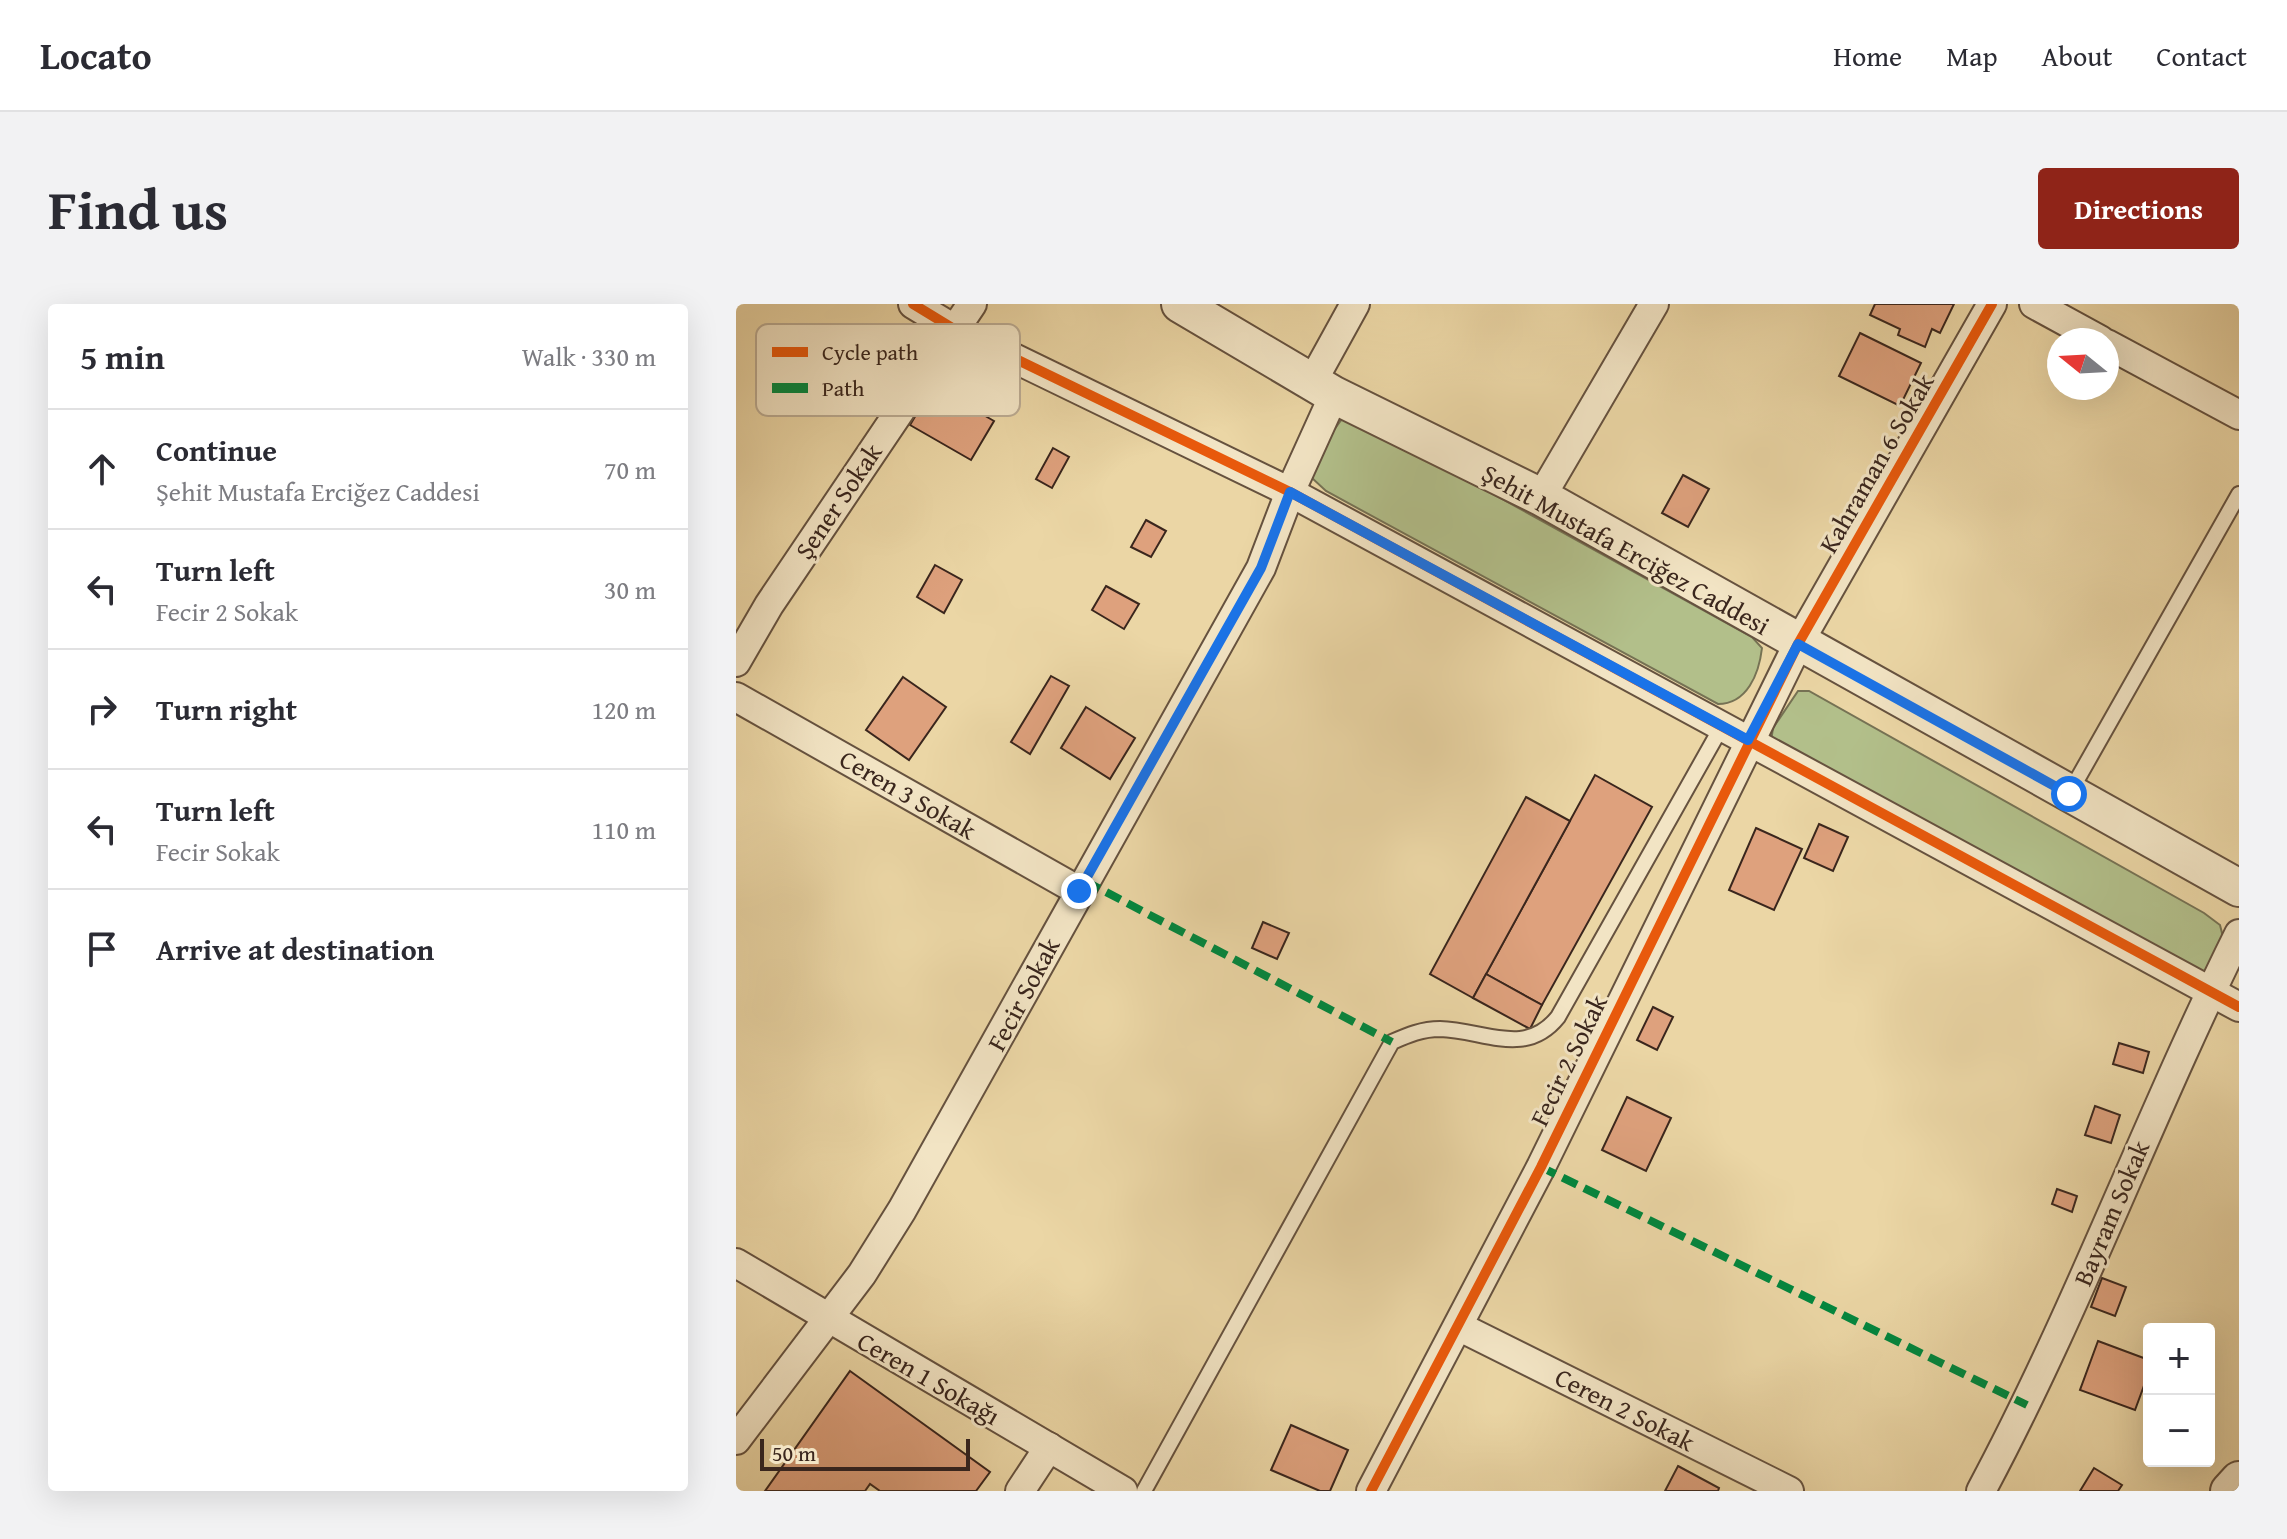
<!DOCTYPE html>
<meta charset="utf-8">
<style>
:root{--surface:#fff;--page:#f2f2f3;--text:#2b2b33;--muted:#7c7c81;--line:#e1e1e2;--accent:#8f2418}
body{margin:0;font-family:"Gentium Book Plus",serif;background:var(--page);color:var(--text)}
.controls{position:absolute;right:24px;bottom:24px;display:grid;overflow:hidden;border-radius:8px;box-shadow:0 8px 32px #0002}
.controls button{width:72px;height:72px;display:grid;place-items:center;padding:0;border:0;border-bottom:2px solid var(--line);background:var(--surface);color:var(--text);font:40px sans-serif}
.compass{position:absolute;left:1311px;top:24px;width:72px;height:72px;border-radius:50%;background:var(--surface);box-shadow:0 8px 32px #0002;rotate:288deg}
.scale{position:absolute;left:24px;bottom:20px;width:210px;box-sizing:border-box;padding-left:8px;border:4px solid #3a261d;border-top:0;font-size:22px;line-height:28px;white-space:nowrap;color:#3a261d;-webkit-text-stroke:6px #f2e4c4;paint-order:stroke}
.stop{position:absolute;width:24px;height:24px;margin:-18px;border:6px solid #1a73e8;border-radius:50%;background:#fff}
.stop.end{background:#1a73e8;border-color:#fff;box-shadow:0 2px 8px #0008}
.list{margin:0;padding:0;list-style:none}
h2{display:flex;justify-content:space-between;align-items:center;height:104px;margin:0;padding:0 32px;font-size:34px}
h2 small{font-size:26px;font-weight:400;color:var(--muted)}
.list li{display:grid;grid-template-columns:52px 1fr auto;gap:24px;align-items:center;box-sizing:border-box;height:120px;padding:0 32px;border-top:2px solid var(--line)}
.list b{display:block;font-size:30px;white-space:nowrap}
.list p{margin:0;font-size:26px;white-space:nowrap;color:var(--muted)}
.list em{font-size:26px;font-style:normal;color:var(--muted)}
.icon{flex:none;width:44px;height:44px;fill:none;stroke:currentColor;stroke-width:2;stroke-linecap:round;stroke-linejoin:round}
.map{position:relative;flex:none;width:1503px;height:1187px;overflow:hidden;border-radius:8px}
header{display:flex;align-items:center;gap:48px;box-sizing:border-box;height:112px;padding:0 40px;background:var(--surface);border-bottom:2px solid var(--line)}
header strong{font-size:38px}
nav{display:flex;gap:44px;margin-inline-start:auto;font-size:28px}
.intro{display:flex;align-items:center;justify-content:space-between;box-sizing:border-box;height:192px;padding:0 48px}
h1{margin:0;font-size:56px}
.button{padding:20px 36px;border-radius:8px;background:var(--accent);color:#fff;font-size:28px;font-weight:700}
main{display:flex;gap:48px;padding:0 48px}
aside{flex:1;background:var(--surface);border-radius:8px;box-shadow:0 8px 32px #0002}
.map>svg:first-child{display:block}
.green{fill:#b2bf8a;stroke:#767254;stroke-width:2}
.building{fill:#dea17d;stroke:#3a261d;stroke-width:2}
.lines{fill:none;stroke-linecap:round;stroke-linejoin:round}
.service-casing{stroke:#66523f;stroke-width:18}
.minor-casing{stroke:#66523f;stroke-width:32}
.tertiary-casing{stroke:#66523f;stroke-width:40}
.service{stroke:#f2e4c4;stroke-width:14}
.minor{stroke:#f2e4c4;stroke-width:28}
.tertiary{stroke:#f2e4c4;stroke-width:36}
.quiet{stroke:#00873e;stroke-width:8;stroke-dasharray:16 8;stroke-linecap:butt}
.cycleway-casing{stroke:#f2e4c4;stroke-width:15}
.cycleway{stroke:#e8590c;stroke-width:10}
.route{stroke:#1a73e8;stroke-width:10}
.labels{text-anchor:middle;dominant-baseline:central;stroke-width:6;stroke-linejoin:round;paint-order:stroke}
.street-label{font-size:26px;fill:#3a261d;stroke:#f2e4c4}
.key{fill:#f2e4c4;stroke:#bbab92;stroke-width:2}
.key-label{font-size:22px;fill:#3a261d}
</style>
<header>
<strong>Locato</strong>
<nav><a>Home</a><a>Map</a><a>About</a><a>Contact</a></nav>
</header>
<div class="intro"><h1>Find us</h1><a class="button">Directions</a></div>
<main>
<aside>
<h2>5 min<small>Walk · 330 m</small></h2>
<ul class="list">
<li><svg class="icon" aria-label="ahead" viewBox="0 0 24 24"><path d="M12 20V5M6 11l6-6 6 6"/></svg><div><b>Continue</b><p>Şehit Mustafa Erciğez Caddesi</p></div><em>70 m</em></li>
<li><svg class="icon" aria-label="left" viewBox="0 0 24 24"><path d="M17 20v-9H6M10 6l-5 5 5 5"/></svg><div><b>Turn left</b><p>Fecir 2 Sokak</p></div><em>30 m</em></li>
<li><svg class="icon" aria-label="right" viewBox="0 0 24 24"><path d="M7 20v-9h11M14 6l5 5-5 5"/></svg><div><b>Turn right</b></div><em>120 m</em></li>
<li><svg class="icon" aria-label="left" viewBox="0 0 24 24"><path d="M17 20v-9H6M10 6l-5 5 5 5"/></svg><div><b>Turn left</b><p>Fecir Sokak</p></div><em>110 m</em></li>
<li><svg class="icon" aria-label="arrive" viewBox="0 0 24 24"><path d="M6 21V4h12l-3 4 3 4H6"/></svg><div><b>Arrive at destination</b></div></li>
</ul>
</aside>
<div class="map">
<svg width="1503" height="1187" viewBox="0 0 1503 1187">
<rect width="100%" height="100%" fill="#ebd6a5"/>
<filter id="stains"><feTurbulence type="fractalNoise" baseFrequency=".0025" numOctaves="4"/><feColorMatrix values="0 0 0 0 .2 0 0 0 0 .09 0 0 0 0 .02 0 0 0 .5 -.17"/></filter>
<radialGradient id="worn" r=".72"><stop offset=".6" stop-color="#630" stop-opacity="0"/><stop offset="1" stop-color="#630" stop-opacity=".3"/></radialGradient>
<g class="green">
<path d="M606,115l19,2 391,216 10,11c-3,26 -15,56 -44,56l-392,-213 -14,-13 16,-40z"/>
<path d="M1062,387h11l395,222 16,12 3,12 -19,37 -433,-233 2,-13z"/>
</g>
<g class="building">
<path d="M1139,0h79l-14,29 -8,-4 -7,18 -27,-12 2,-6 -30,-14z"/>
<path d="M1124,29l61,30 -21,43 -61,-30z"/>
<path d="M197,82l61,35 -23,39 -61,-35z"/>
<path d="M317,144l16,9 -17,31 -16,-9z"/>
<path d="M947,171l26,14 -21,38 -26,-14z"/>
<path d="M410,216l20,11 -15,26 -20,-10z"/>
<path d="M199,261l27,15 -18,33 -27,-16z"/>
<path d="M370,282l33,18 -15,25 -32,-19z"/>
<path d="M315,372l18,10 -39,68 -19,-12z"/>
<path d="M167,373l43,30 -37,53 -43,-30z"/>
<path d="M350,403l49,31 -25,41 -49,-31z"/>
<path d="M859,471l57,32 -110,198 -56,-31z"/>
<path d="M790,493l44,24 -97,177 -43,-24z"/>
<path d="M1083,520l29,13 -15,34 -29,-13z"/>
<path d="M1020,524l46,21 -28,61 -45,-20z"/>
<path d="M527,618l26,11 -12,26 -25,-11z"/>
<path d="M750,670l56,31 -12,24 -57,-31z"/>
<path d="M917,703l20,10 -16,33 -20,-10z"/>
<path d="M1383,739l30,9 -6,21 -30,-9z"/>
<path d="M891,793l44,21 -25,53 -44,-21z"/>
<path d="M1359,802l25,9 -9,28 -26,-8z"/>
<path d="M1321,885l20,7 -5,16 -20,-8z"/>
<path d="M1366,974l24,9 -11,29 -24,-9z"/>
<path d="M1362,1037l51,19v12l-14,38 -55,-20z"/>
<path d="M114,1067l140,101 -14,19h-96l-10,-7 -5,7h-100z"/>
<path d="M555,1121l57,25 -18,41h-10l-49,-21z"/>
<path d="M942,1162l41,22 -1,3h-53z"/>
<path d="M1358,1164l28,17 -4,6h-38z"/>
</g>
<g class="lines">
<g class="service-casing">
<g id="service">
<path d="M1333,490l170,-300"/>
<path d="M408,1187l248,-449c16,-7 30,-13 48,-13 44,1 85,29 118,-12l164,-291"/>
</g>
</g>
<g class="minor-casing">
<g id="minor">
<path d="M177,0l41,25 336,163 949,515"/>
<path d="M1298,0l66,36"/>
<path d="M1371,40l132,71"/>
<path d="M576,78l43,-78"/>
<path d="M805,193l113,-193"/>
<path d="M0,358l33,-57 203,-301"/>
<path d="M0,393l343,194"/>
<path d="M0,959l387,228"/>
<path d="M724,1023l329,164"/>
<path d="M0,1136l126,-166 40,-64 359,-642 29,-76 44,-97"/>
<path d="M284,1187l29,-44"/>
<path d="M635,1187l170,-324 257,-523 194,-340"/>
<path d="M1245,1187c97,-181 167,-374 258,-557"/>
</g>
</g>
<g class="tertiary-casing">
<g id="tertiary">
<path d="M444,0l154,91 207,102 698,391"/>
<path d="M1493,1187l10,-11"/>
</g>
</g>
<use href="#service" class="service"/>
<use href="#minor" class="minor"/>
<use href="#tertiary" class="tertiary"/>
<g class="quiet">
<path d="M349,577l307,161"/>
<path d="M805,863l486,238"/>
</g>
<g class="cycleway-casing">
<g id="cycleway">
<path d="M177,0l41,25 336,163 949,515"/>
<path d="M635,1187l170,-324 257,-523 194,-340"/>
</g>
</g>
<use href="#cycleway" class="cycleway"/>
</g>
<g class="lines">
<path class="route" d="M343,587l182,-323 29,-76 458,248 50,-96 271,150"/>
</g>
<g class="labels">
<g class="street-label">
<text transform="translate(1140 159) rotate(-60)">Kahraman 6 Sokak</text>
<text transform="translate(102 197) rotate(-56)">Şener Sokak</text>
<text transform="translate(890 245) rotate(29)">Şehit Mustafa Erciğez Caddesi</text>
<text transform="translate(172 490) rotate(30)">Ceren 3 Sokak</text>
<text transform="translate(287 690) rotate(-62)">Fecir Sokak</text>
<text transform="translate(832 756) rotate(-64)">Fecir 2 Sokak</text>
<text transform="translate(1375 909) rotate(-67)">Bayram Sokak</text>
<text transform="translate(193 1074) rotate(30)">Ceren 1 Sokağı</text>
<text transform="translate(889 1105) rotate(27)">Ceren 2 Sokak</text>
</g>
</g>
<rect x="20" y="20" width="264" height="92" rx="12" class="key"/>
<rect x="36" y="43" width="36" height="10" fill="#e8590c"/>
<rect x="36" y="79" width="36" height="10" fill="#00873e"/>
<g class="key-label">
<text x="86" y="56">Cycle path</text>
<text x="86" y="92">Path</text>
</g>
<rect width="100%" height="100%" filter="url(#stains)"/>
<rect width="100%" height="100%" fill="url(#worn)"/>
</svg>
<div class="controls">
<button>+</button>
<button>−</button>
</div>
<svg class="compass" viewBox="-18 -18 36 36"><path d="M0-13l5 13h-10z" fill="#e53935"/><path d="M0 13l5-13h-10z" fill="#7c7c81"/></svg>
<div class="scale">50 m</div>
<div class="stop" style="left:1333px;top:490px"></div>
<div class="stop end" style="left:343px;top:587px"></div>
</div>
</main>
